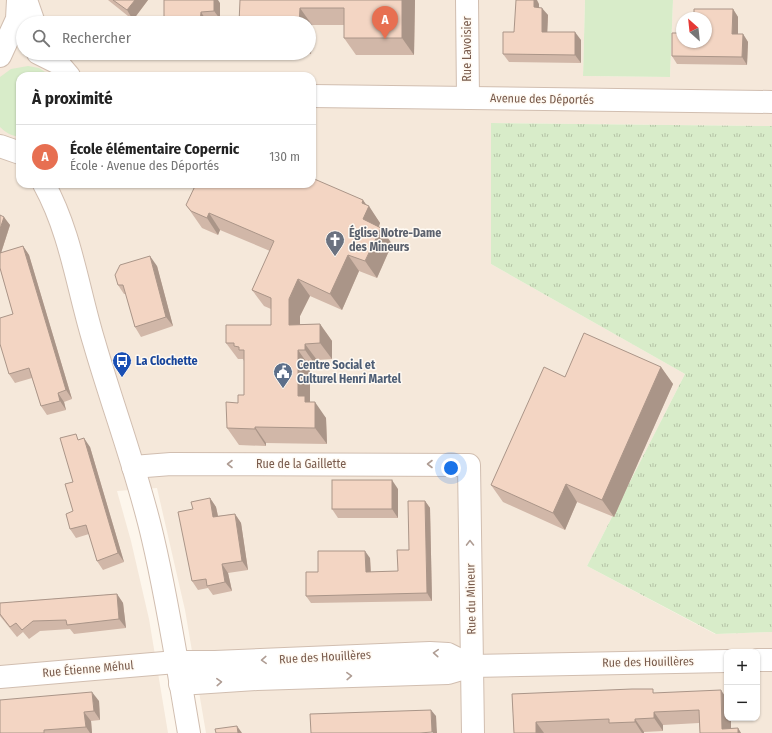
<!DOCTYPE html>
<html lang="fr">
<meta charset="utf-8">
<style>
:root{--surface:#fff;--page:#f2f2f2;--text:#222;--muted:#767676;--line:#e0e0e0;--accent:#e76f51}
body{margin:0;font-family:"Fira Sans Condensed",sans-serif;background:var(--page);color:var(--text)}
.controls{position:absolute;right:12px;bottom:12px;display:grid;overflow:hidden;border-radius:8px;box-shadow:0 1px 3px #0004}
.controls button{width:36px;height:36px;display:grid;place-items:center;padding:0;border:0;border-bottom:1px solid var(--line);background:var(--surface);color:var(--text);font:20px sans-serif}
.compass{position:absolute;left:676px;top:12px;width:36px;height:36px;border-radius:50%;background:var(--surface);box-shadow:0 1px 3px #0004;rotate:333deg}
.you{position:absolute;left:451px;top:468px;width:14px;height:14px;margin:-10px;border:3px solid #fff;border-radius:50%;background:#1a73e8;box-shadow:0 0 0 6px #1a73e833}
.badge{display:grid;place-items:center;width:26px;height:26px;border-radius:50%;background:var(--accent);color:#fff;font-size:13px;font-weight:700}
.pin{position:absolute;translate:-50% -33px;filter:drop-shadow(0 1px 2px #0008)}
.pin::after{content:'';position:absolute;top:21px;width:14px;height:12px;background:inherit;clip-path:polygon(0 0,100% 0,50% 100%)}
.list{margin:0;padding:0;list-style:none}
h2{display:flex;justify-content:space-between;align-items:center;height:52px;margin:0;padding:0 16px;font-size:17px}
h2 small{font-size:13px;font-weight:400;color:var(--muted)}
.list li{display:grid;grid-template-columns:26px 1fr auto;gap:12px;align-items:center;box-sizing:border-box;height:64px;padding:0 16px;border-top:1px solid var(--line)}
.list b{display:block;font-size:15px;white-space:nowrap}
.list p{margin:0;font-size:13px;white-space:nowrap;color:var(--muted)}
.list em{font-size:13px;font-style:normal;color:var(--muted)}
.icon{flex:none;width:22px;height:22px;fill:none;stroke:currentColor;stroke-width:2;stroke-linecap:round;stroke-linejoin:round}
.map{position:relative;flex:none;width:772px;height:733px;overflow:hidden}
.search{position:absolute;background:var(--surface);box-shadow:0 1px 3px #0004;left:16px;top:16px;width:300px;height:44px;display:flex;align-items:center;gap:10px;box-sizing:border-box;padding:0 14px;border-radius:22px;color:var(--muted);font-size:15px}
.panel{position:absolute;background:var(--surface);box-shadow:0 1px 3px #0004;left:16px;top:72px;width:300px;height:116px;border-radius:12px}
.map>svg:first-child{display:block}
.residential{fill:#f5e8da;fill-rule:evenodd}
.grass{fill:#d8ecc9}
.park{fill:url(#park-tufts)}
.lines{fill:none;stroke-linecap:round;stroke-linejoin:round}
.minor-casing{stroke:#d1beb0;stroke-width:24}
.tertiary-casing{stroke:#d1beb0;stroke-width:24}
.minor{stroke:#fff;stroke-width:22}
.tertiary{stroke:#fff;stroke-width:22}
.wall{fill:#d1b7a8}
.shaded-wall{fill:#aa9588}
.building{fill:#f3d5c3;stroke:#aa9588}
.oneway{stroke:#af9d94}
.labels{text-anchor:middle;dominant-baseline:central;stroke-width:3;stroke-linejoin:round;paint-order:stroke}
.street-label{font-size:12px;fill:#7a5c4d;stroke:#fffaf3}
.worship-label{font-size:12px;font-weight:bold;fill:#5b616d;stroke:#fffaf3;text-anchor:start}
.transit-label{font-size:12px;font-weight:bold;fill:#164399;stroke:#fffaf3;text-anchor:start}
.service-label{font-size:12px;font-weight:bold;fill:#4e5e75;stroke:#fffaf3;text-anchor:start}
</style>
<div class="map">
<svg width="772" height="733" viewBox="0 0 772 733">
<defs>
<pattern id="park-tufts" width="24" height="20" patternUnits="userSpaceOnUse"><rect width="24" height="20" fill="#d8ecc9"/><path d="M3 7l-1-3M5 7V3M7 7l1-3M15 17l-1-3M17 17v-4M19 17l1-3" fill="none" stroke="#b4c2a5"/></pattern>
</defs>
<rect width="100%" height="100%" fill="#fdf6ec"/>
<path class="residential" d="M0,0h585l-2,76 87,1 3,-77h99v126l-281,-3v141l194,110 -98,192 128,68 57,-2v101h-566l-21,-123 -28,-122 -40,3 14,50 18,78 19,114h-168zM682,18h24v24h-24zM23,23h286v30h-286zM20,76h292v108h-292zM727,652h30v66h-30z"/>
<g class="grass">
<path d="M585,0h88l-3,77 -87,-1z"/>
<path d="M28,66l11,2 12,8h-31v61c-8,-1 -14,-4 -20,-10v-50l11,-8z"/>
</g>
<path class="park" d="M491,123l281,3v506l-56,2 -129,-68 98,-192 -194,-110z"/>
<g class="lines">
<g class="minor-casing">
<g id="minor">
<path d="M467,0l1,98"/>
<path d="M133,467l38,-3 298,1 4,268"/>
<path d="M757,660h15"/>
<path d="M0,677l176,-15h39l215,-9 18,1 24,12"/>
<path d="M180,684l77,-5 191,-6 24,-7 255,-5"/>
</g>
</g>
<g class="tertiary-casing">
<g id="tertiary">
<path d="M26,0l8,23"/>
<path d="M38,53l20,10 11,13"/>
<path d="M0,56l17,-37 1,-19"/>
<path d="M312,96l460,6"/>
<path d="M0,146l20,7"/>
<path d="M44,184c27,49 34,106 50,158 19,66 44,131 59,197 15,64 25,130 36,194"/>
</g>
</g>
<use href="#minor" class="minor"/>
<use href="#tertiary" class="tertiary"/>
</g>
<g class="wall">
<path d="M108,0h40l-15,20z"/>
<path d="M240,0h175l-1,55h-58l-12,-17v-13h-32l-1,29 -60,-1h58v-30z"/>
<path d="M220,3v16l-14,1v3h-42z"/>
<path d="M539,4v4l9,7 -1,17 34,8v23l-72,-1 -6,-8 11,-22z"/>
<path d="M733,9l5,8v17h5l5,8 -1,23 -70,-1 -5,-8 10,-14z"/>
<path d="M186,205h181l13,18 -1,4 13,17 -15,34 -18,-7 -17,39 -32,-14 -10,20v8h20l12,17v18l-15,1v7h-7v35l16,16 1,26 -61,-1v3l-27,-1 -12,-17 11,-25 6,-8v-34l-1,-2h-5l-12,-16 45,-18v-16l-7,-3 -12,-16 18,-39 -50,-21 -2,5 -16,-7z"/>
<path d="M0,215l10,10 -9,28 22,-7 6,9 43,144 -8,3 2,8 -19,5 -6,-9 -9,-28 -17,5 -6,-9 4,-60 -13,-46z"/>
<path d="M157,266l16,60 -32,11 -6,-10 -9,-33h-2l-6,-9z"/>
<path d="M661,367l12,17 -59,133 -37,-15 -12,28 -62,-28 -12,-17 74,-108z"/>
<path d="M80,439l10,8 34,115 -21,8 -6,-9 -8,-27 -13,4 -6,-9 3,-18v-29z"/>
<path d="M398,489v29h-60l-6,-9z"/>
<path d="M210,498l6,9 2,9 17,-2 6,9 7,47 -20,3 4,18 -19,4 -5,-7 -10,2 -6,-9 1,-72z"/>
<path d="M425,501l5,7 2,93 -121,2 -5,-7 12,-24 52,-14 1,14 27,-1 11,-21z"/>
<path d="M117,594l6,9 3,25 -52,6 -4,-5 -30,2 -11,8 -6,-7 -6,5 -17,-21v-13z"/>
<path d="M655,693l72,25h4v10h7l3,5h-41l-1,-10 -36,2v6l-19,1v1h-130l-2,-39z"/>
<path d="M99,701l1,19 -9,1 1,12h-92z"/>
</g>
<g class="shaded-wall">
<path d="M135,0h13l-15,20 -6,-10z"/>
<path d="M214,0h4l2,3v16l-6,-8z"/>
<path d="M402,0h13l-1,55 -12,-17z"/>
<path d="M534,0h3l2,4v11l-5,-8z"/>
<path d="M300,8l12,17 -1,29 -2,-3v-28h-10z"/>
<path d="M542,8l6,7 -1,25 -5,-8z"/>
<path d="M733,9l5,8v25l-6,-8z"/>
<path d="M201,12l5,8v3h-6z"/>
<path d="M575,32l6,8v23l-6,-8z"/>
<path d="M743,34l5,8 -1,23 -5,-8z"/>
<path d="M363,200l5,7 1,-1 11,17 -5,13 -12,-17 -1,-16z"/>
<path d="M209,213l11,17 -2,5 -11,-17z"/>
<path d="M4,217l6,8 -10,31v-27z"/>
<path d="M381,228l11,16 -15,34 -12,-17z"/>
<path d="M23,246l6,9 43,144 -6,-9z"/>
<path d="M348,255l11,16 -17,39 -12,-16z"/>
<path d="M150,256l7,10 16,60 -7,-9z"/>
<path d="M298,279l12,17 -10,20v25l-11,-16v-26z"/>
<path d="M320,324l12,17v18l-12,-16z"/>
<path d="M305,344l12,16v7l-12,-17z"/>
<path d="M298,350l12,17v36l5,-1 11,16 1,26 -12,-16 -17,-32z"/>
<path d="M661,367l12,17 -59,133 -12,-17z"/>
<path d="M58,393l6,9 2,8 -6,-9z"/>
<path d="M255,427l11,16v3l-11,-17z"/>
<path d="M84,438l6,9 34,115 -6,-9z"/>
<path d="M392,480l6,9v29l-6,-9z"/>
<path d="M566,484l11,18 -12,28 -12,-17z"/>
<path d="M210,498l6,9 4,19 -7,-9z"/>
<path d="M425,501l5,7 2,93 -5,-8z"/>
<path d="M235,514l6,9 7,47 -6,-9z"/>
<path d="M365,551l5,7 1,21 -5,-7z"/>
<path d="M222,564l6,9 4,18 -7,-9z"/>
<path d="M117,594l6,9 3,25 -7,-9z"/>
<path d="M721,690l6,9v19h4v15l-9,-4z"/>
<path d="M92,692l7,9 1,19 -6,-9z"/>
<path d="M431,710l5,6 1,17h-4l-1,-1z"/>
<path d="M84,712l7,9 1,12h-2l-4,-6z"/>
<path d="M654,712l9,13v6l-9,-13z"/>
<path d="M635,719l9,13v1h-2l-7,-11z"/>
<path d="M536,722l8,11h-8z"/>
<path d="M237,726l5,7h-4z"/>
<path d="M738,728l3,5h-3z"/>
</g>
<g class="building">
<path d="M113,0h22l-8,10z"/>
<path d="M164,0h50v11l-13,1 -1,11h-36z"/>
<path d="M240,0h162v38h-58v-30h-44l-1,15h-60z"/>
<path d="M516,0h18v7l8,1v24h33v23l-72,-1v-22h11z"/>
<path d="M694,9h39l-1,25h11l-1,23 -70,-1v-23h10v9h24v-24h-12z"/>
<path d="M312,178l51,22 -1,3 7,3 -6,13 18,9 -16,33 -17,-6 -18,39 -32,-15 -9,20v26l31,-1v19l-15,1v6h-7v46h7v6h10v26l-60,-1v2l-28,-1 -1,-26 12,1v-8h6v-45h-5v-3l-5,-1v-3h-8v-18h45v-27l-19,-8 22,-49 -65,-28 -2,5 -16,-7 -5,-6 10,-21h116z"/>
<path d="M0,215l4,2 -4,12z"/>
<path d="M23,246l43,144 -8,3 2,8 -19,5 -12,-38 -20,6 -9,-30v-26l13,-4 -13,-46v-15z"/>
<path d="M150,256l16,61 -31,10 -12,-42h-5l-3,-10 5,-10z"/>
<path d="M584,333l77,34 -59,133 -36,-16 -13,29 -62,-28 53,-118 21,10z"/>
<path d="M76,434l2,6 6,-2 34,115 -21,8 -11,-36 -16,4 -4,-15 7,-3 -8,-27 8,-2 -13,-44z"/>
<rect x="332" y="480" width="60" height="29"/>
<path d="M210,498l3,19 22,-3 7,47 -20,3 3,18 -18,4 -1,-7 -14,2 -14,-69 15,-3 -2,-7z"/>
<path d="M408,501h17l2,92 -121,3v-24h12v-21h47l1,21 32,-1 -1,-21h12z"/>
<path d="M117,594l2,25 -52,6 -1,-5 -33,1 -11,9 -6,-7 -6,4 -10,-13v-11z"/>
<path d="M632,689h21v4l68,-3 1,39 16,-1v5h-38l-1,-23 -45,2v6l-19,1v3l-26,1v-4l-73,3v11h-22l-2,-39z"/>
<path d="M92,692l2,19 -10,1 2,15 -42,3v3h-44v-33z"/>
<path d="M431,710l1,22 -12,1h-109l-1,-19z"/>
<path d="M237,726l1,7h-22l-1,-4z"/>
</g>
<defs><path id="oneway-chevron" d="M-2-3.5L2.5 0L-2 3.5" fill="none" stroke-width="1.6" stroke-linecap="round" stroke-linejoin="round"/></defs>
<g class="oneway">
<use href="#oneway-chevron" transform="translate(230 464) rotate(-180)"/>
<use href="#oneway-chevron" transform="translate(430 464) rotate(-180)"/>
<use href="#oneway-chevron" transform="translate(470 543) rotate(-91)"/>
<use href="#oneway-chevron" transform="translate(436 653) rotate(-176)"/>
<use href="#oneway-chevron" transform="translate(264 660) rotate(177)"/>
<use href="#oneway-chevron" transform="translate(349 676) rotate(-2)"/>
<use href="#oneway-chevron" transform="translate(219 682) rotate(-3)"/>
</g>
<defs>
<g id="church-pin" transform="scale(1)"><path d="M0 17L-7.5 6A9.5 9.5 0 1 1 7.5 6Z" fill="#6b7280" stroke="#fffaf3"/><path d="M-1.2-6h2.4v3.5h3.3v2.4h-3.3V6h-2.4V-.1h-3.3v-2.4h3.3Z" fill="#fff"/></g>
<g id="bus-pin" transform="scale(1)"><path d="M0 17L-7.5 6A9.5 9.5 0 1 1 7.5 6Z" fill="#1a4fb4" stroke="#fffaf3"/><path d="M-5-6H5V4H4V6H2V4H-2V6H-4V4H-5ZM-3.5-4V0h7V-4ZM-3.5 1.2v1.5H-2V1.2ZM2 1.2v1.5H3.5V1.2Z" fill="#fff"/></g>
<g id="civic-pin" transform="scale(1)"><path d="M0 17L-7.5 6A9.5 9.5 0 1 1 7.5 6Z" fill="#5c6f8a" stroke="#fffaf3"/><path d="M-.6-6.5H3V-4.5H.6V-3L4-1V1h2V6H-6V1h2V-1L-.6-3ZM-1.2 2.5V6h2.4V2.5Z" fill="#fff"/></g>
</defs>
<g fill-rule="evenodd">
<use href="#church-pin" x="335" y="240"/>
<use href="#bus-pin" x="122" y="361"/>
<use href="#civic-pin" x="283" y="372"/>
</g>
<g class="labels">
<g class="street-label">
<text transform="translate(467 49) rotate(-90)">Rue Lavoisier</text>
<text transform="translate(542 99) rotate(1)">Avenue des Déportés</text>
<text x="301" y="464">Rue de la Gaillette</text>
<text transform="translate(471 599) rotate(-91)">Rue du Mineur</text>
<text transform="translate(325 657) rotate(-3)">Rue des Houillères</text>
<text transform="translate(648 662) rotate(-1)">Rue des Houillères</text>
<text transform="translate(88 669) rotate(-5)">Rue Étienne Méhul</text>
</g>
<g class="worship-label">
<text x="349" y="233">Église Notre-Dame<tspan x="349" dy="14">des Mineurs</tspan></text>
</g>
<g class="transit-label">
<text x="136" y="361">La Clochette</text>
</g>
<g class="service-label">
<text x="297" y="365">Centre Social et<tspan x="297" dy="14">Culturel Henri Martel</tspan></text>
</g>
</g>
</svg>
<div class="controls">
<button>+</button>
<button>−</button>
</div>
<svg class="compass" viewBox="-18 -18 36 36"><path d="M0-13l5 13h-10z" fill="#e53935"/><path d="M0 13l5-13h-10z" fill="#767676"/></svg>
<div class="you"></div>
<div class="pin badge" style="left:385px;top:39px">A</div>
<div class="search"><svg class="icon" aria-label="search" viewBox="0 0 24 24"><circle cx="10" cy="10" r="6"/><path d="M15 15l6 6"/></svg>Rechercher</div>
<section class="panel">
<h2>À proximité<small></small></h2>
<ul class="list">
<li><span class="badge">A</span><div><b>École élémentaire Copernic</b><p>École · Avenue des Déportés</p></div><em>130 m</em></li>
</ul>
</section>
</div>
